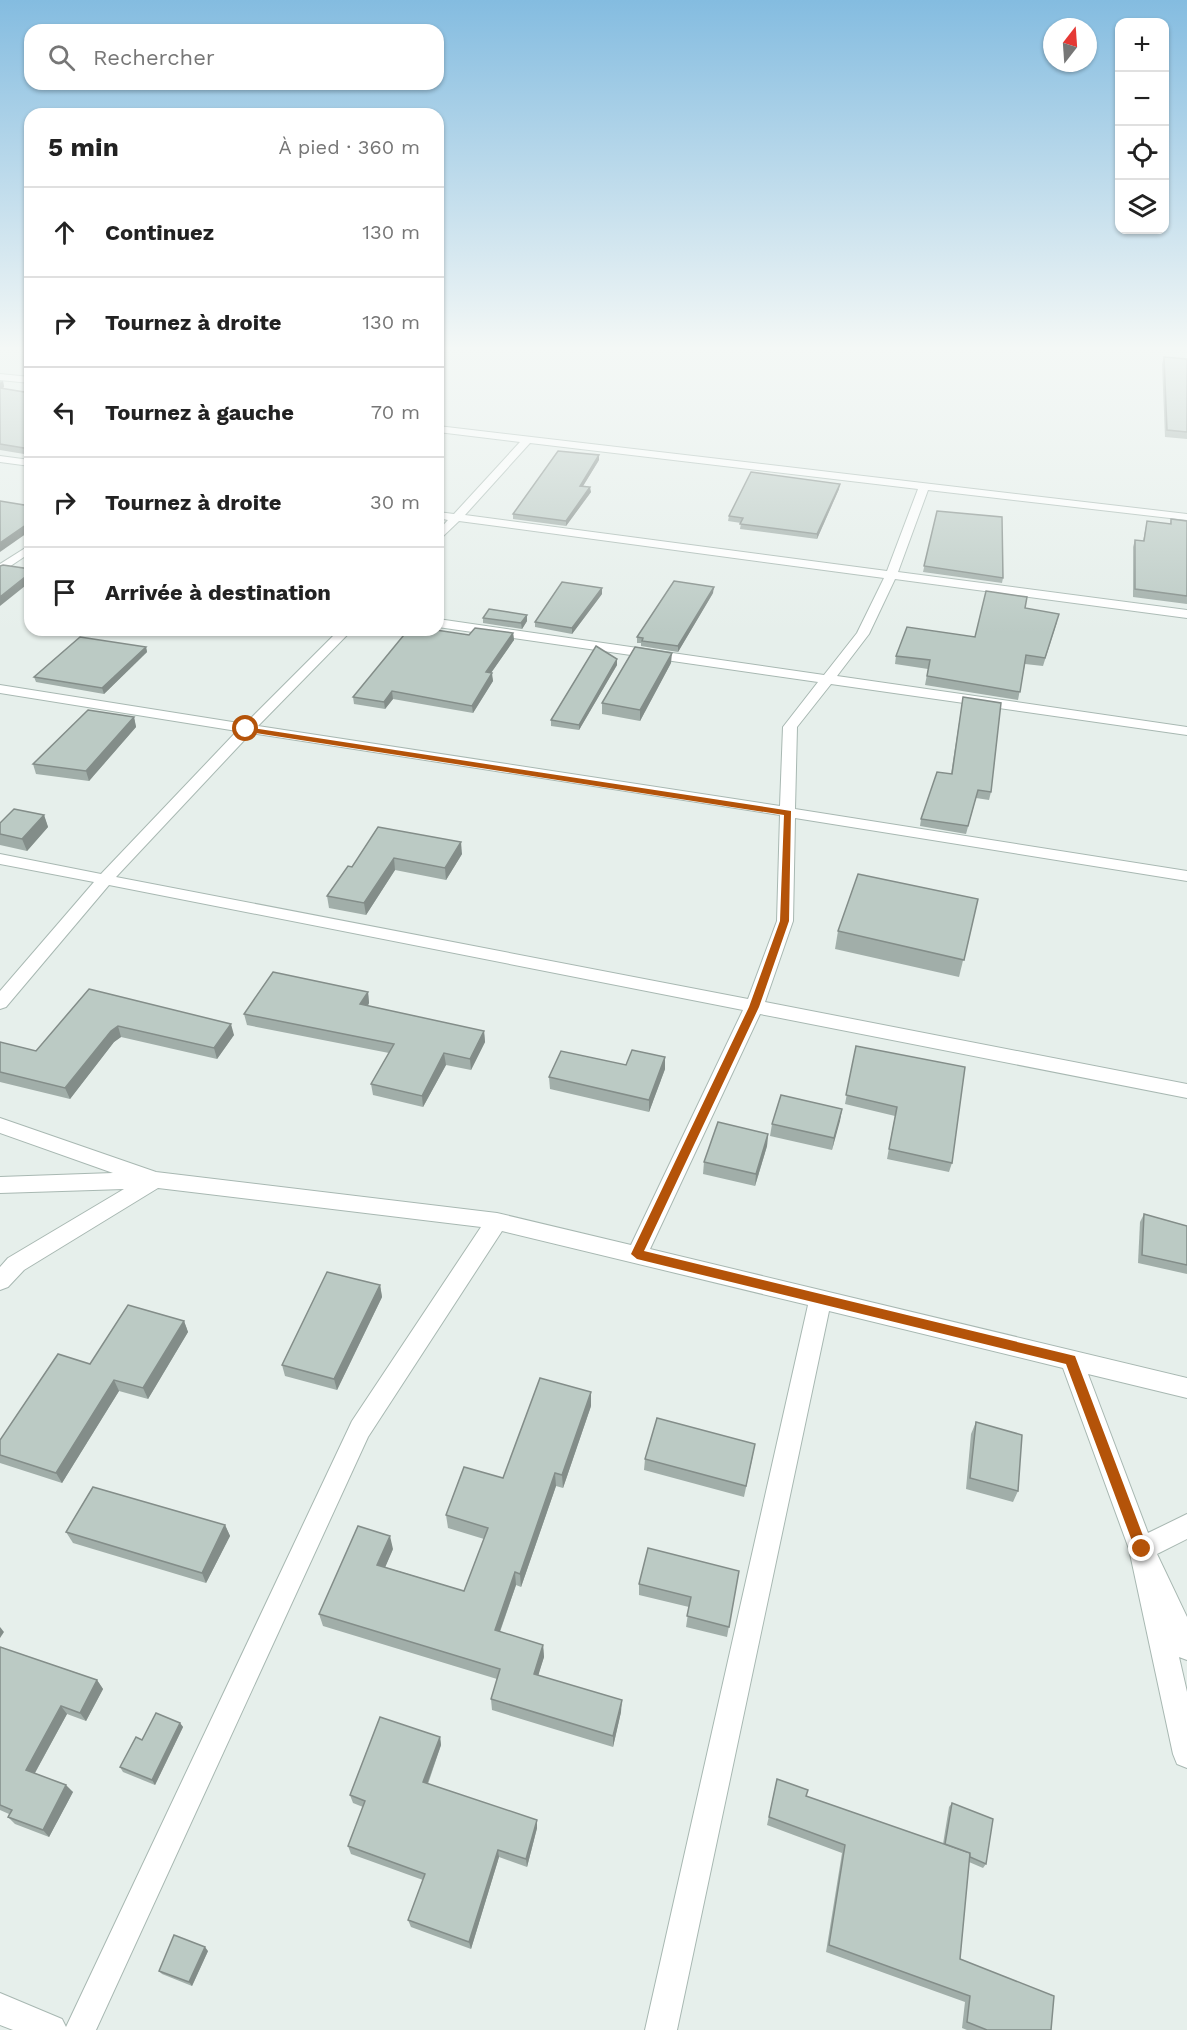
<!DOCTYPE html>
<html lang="fr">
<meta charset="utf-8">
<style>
:root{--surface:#fff;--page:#f6f6f6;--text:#222;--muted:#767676;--line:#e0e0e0}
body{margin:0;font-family:"Work Sans",sans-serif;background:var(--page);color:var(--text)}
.controls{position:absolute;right:18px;top:18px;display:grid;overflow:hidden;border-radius:12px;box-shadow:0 2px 4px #0004}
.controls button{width:54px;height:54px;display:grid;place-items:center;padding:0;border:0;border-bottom:2px solid var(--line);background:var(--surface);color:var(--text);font:30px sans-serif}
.compass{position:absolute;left:1043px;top:18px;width:54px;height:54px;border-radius:50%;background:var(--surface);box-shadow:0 2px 4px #0004;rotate:17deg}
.stop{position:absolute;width:18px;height:18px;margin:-14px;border:4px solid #b45309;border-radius:50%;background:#fff}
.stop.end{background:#b45309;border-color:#fff;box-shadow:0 2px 6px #0008}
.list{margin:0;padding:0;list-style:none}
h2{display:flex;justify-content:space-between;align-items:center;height:78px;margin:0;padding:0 24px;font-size:26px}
h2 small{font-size:20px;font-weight:400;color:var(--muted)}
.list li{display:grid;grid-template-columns:39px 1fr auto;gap:18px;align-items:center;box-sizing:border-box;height:90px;padding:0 24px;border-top:2px solid var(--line)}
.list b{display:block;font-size:22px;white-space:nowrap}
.list em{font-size:20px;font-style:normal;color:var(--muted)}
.icon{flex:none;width:33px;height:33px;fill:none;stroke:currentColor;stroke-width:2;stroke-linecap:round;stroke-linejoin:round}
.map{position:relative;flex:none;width:1187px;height:2030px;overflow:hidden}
.search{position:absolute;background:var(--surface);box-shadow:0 2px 4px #0004;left:24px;top:24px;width:420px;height:66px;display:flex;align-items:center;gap:15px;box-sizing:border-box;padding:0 21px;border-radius:18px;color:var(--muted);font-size:22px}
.panel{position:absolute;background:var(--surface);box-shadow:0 2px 4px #0004;left:24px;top:108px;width:420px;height:528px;border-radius:18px}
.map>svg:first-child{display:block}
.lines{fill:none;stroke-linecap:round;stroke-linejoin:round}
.minor-casing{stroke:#a8b8b2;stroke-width:2}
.minor{fill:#fff;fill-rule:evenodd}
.wall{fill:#a1aea9}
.shaded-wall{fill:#838d89}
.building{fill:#bbcac4;stroke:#838d89;stroke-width:1.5}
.route{fill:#b45309}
</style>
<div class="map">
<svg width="1187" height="2030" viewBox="0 0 1187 2030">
<rect width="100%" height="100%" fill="#e6efeb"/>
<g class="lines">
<g class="minor-casing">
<g id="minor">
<path d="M0,374l30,3v6l-30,-3z"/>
<path d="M438,426l749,88v6l-259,-30 -30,82 289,38v8l-292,-39 -26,55 -32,42 350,51v8l-356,-51 -34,43 -2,82 392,62v10l-392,-63 -2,103 -28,81 422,82v14l-427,-84 -110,235 537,129v20l-99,-24 60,159 39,-19v25l-30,15 30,63v43l-8,-3 8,35v76l-10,-4 -4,-10 -44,-205 -66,-181 -234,-57 -152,719h-32l163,-725 -306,-74 -134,206 -272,593h-83l-13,-5v-32l62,26 4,8 286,-606 129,-194 -323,-39 -134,82 -16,17 -8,3v-23l8,-9 116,-69 -124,4v-16l113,-4 -113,-40v-15l156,54 341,41 134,32 112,-235 -634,-125 -103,122 -6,2v-18l94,-109 -94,-18v-10l101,20 136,-143 -237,-38v-8l245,39 94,-94h13l-94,96 522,80 3,-79 35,-45 -380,-55v-8l386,56 33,-42 27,-55 -425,-57 -21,20v-10l10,-11 -10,-2v-6l16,2 66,-72 -82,-10zM530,443l388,46 -31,82 -422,-56zM251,733l529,82 -3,106 -29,78 -632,-122z"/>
<path d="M0,456l30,4v6l-30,-4z"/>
<path d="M30,545v8l-30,20v-9z"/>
</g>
</g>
<use href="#minor" class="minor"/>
</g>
<g class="wall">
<path d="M1164,357l23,2v80l-22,-2 -3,-73z"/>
<path d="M0,381h3l1,6 -2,1 28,5v62l-30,-5z"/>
<path d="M599,460l-16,26 8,6 -25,34 -53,-7v-5z"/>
<path d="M839,489l-22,50 -77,-10 1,-6 -13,-2 1,-5z"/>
<path d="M937,511l66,67 -1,5 -79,-11z"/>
<path d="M1171,519l16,2v83l-54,-7v-50l2,-7 8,1 4,-20 23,3z"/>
<path d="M713,593l-35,59 -37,-6v-3h-4v-6z"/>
<path d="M602,594l-30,40 -37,-7v-5z"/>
<path d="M1025,608l32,14 -14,44 -18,-2 -7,36 -93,-15 3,-16 -33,-5 1,-8 79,-19z"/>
<path d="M527,615v6l-5,8 -39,-6v-5z"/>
<path d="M513,633l1,7 -23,33 2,8 -20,32 -80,-14 -8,10 -31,-5 -1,-7 116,-62z"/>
<path d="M146,647l1,5 -43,42 -68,-12 -2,-5z"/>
<path d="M617,659v6l-38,65 -28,-4v-6z"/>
<path d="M671,663l-31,58 -38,-7v-11z"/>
<path d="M963,697l28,95 -2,8 -13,-2 -10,36 -46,-8 1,-7 30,-45z"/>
<path d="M134,717l2,10 -47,54 -53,-7 -3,-10z"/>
<path d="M44,815l4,12 -21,24 -27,-6v-22z"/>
<path d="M378,827l84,27 -16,26 -51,-10 -29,45 -37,-7 -2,-12 25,-29z"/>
<path d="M978,899l-19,78 -124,-28 3,-18z"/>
<path d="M89,989l145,46 -17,24 -96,-22 -7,5 -44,57 -70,-17v-40l36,9z"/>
<path d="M368,992l1,11 -1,3 116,25 1,11 -14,28 -25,-5 -23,42 -50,-12 -2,-11 18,-31 -142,-28 -3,-11z"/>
<path d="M856,1046l96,117 -3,9 -62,-13 8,-43 -50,-12z"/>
<path d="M626,1065l39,4 -16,43 -99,-23 -1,-12z"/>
<path d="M842,1109l-10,41 -62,-14 2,-12z"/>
<path d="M768,1134l-1,12 -12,40 -52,-12 1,-12z"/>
<path d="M1144,1214l43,12v48l-49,-11 2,-41z"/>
<path d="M380,1285l2,12 -45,93 -52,-14 -3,-11z"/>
<path d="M184,1321l4,11 -40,67 -29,-8 -57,92 -62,-20v-23l90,-76z"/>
<path d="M591,1406l-28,82 -7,-2 -35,101 -5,-2 -16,47 43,13 1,12 -6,18 83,37 -8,35 -121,-37 -1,-11 6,-20 -174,-53 -4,-12 74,-65 -8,18 79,24 20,-52 -36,-11 -2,-13 57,-37z"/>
<path d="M976,1422l42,69 -5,11 -47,-13 5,-55z"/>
<path d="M753,1455l-9,42 -100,-27 1,-11z"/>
<path d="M225,1525l5,11 -24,47 -133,-40 -7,-11z"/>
<path d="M739,1571l-12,66 -41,-10 3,-20 -50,-12v-11z"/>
<path d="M0,1647l97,33 6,9 -17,32 -19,-7 -32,59 38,19 -24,45 -34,-13 -7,-7 1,-3 -9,-4z"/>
<path d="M180,1723l3,4 -28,58 -32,-13 -3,-5 22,-27z"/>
<path d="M440,1737l1,8 -13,39 109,44 -10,39 -28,-10 -28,92 -60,-22 -3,-7 15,-40 -72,-26 -3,-8 15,-39 -10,-4 -3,-8z"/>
<path d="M777,1779l29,17 137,48 6,-37 3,-4 34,61 -3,4 -14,-6 -9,97 91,71h-84l-5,-2 3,-26 -139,-50 16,-99 -75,-28z"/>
<path d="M208,1951l-16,35 -30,-12 -3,-3z"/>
</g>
<g class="shaded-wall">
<path d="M3,381l1,6 -4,3v-7z"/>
<path d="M599,455v5l-19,31v-5z"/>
<path d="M840,484l-1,5 -22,50v-5z"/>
<path d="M590,487l1,5 -25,34v-5z"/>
<path d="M30,522v9l-30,21v-9z"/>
<path d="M30,573v9l-30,24v-9z"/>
<path d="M714,587l-1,6 -35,59v-6z"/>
<path d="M602,588v6l-30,40v-6z"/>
<path d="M527,615v6l-5,8 -1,-6z"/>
<path d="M513,633l1,7 -28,40v-8z"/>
<path d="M146,647l1,5 -43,42 -2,-6z"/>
<path d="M672,653l-1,10 -31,58v-11z"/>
<path d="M617,659v6l-38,65v-5z"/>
<path d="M492,673l1,8 -20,32 -1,-7z"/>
<path d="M392,691l1,8 -8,10 -1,-7z"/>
<path d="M134,717l2,10 -47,54 -3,-10z"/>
<path d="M44,815l4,12 -21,24 -5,-12z"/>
<path d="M461,842l1,12 -16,26 -1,-12z"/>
<path d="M394,858l1,12 -29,45 -2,-12z"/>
<path d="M368,992l1,11 -7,12 -2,-11z"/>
<path d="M231,1024l3,11 -17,24 -3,-11z"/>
<path d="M118,1026l3,11 -7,5 -44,57 -5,-11 46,-57z"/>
<path d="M484,1031l1,11 -14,28 -1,-11z"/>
<path d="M444,1053l2,12 -23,42 -1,-11z"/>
<path d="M665,1057v12l-16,43v-12z"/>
<path d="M842,1109l-2,12 -8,29 2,-12z"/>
<path d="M768,1134l-1,12 -12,40 1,-12z"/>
<path d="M380,1285l2,12 -45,93 -3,-11z"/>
<path d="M184,1321l4,11 -40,67 -5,-11z"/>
<path d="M114,1380l5,11 -57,92 -6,-10z"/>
<path d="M591,1392v14l-28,82 -1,-13z"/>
<path d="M555,1473l1,13 -35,101 -1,-13z"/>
<path d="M225,1525l5,11 -24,47 -4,-10z"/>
<path d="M390,1536l3,13 -12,28 -4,-12z"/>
<path d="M515,1572l1,13 -20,57 -1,-12z"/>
<path d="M0,1627l4,5 -4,6z"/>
<path d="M543,1645l1,12 -9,29 -1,-12z"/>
<path d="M97,1680l6,9 -17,32 -6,-8z"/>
<path d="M622,1700l-1,12 -8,35v-11z"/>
<path d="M61,1706l6,8 -35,64 -6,-8z"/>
<path d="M180,1723l3,4 -28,58 -3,-5z"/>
<path d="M440,1737l1,8 -16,45 -2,-8z"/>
<path d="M66,1785l7,7 -24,45 -6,-7z"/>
<path d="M537,1820v8l-10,39 -1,-8z"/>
<path d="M498,1850l1,7 -28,92 -2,-7z"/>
<path d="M205,1947l3,4 -16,35 -3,-4z"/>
</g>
<g class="building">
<path d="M1164,357l23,2v73l-20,-2z"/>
<path d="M0,388l30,5v56l-30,-5z"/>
<path d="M558,451l41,4 -19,31 10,1 -24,34 -53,-7z"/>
<path d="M751,472l89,12 -23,50 -77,-10 3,-6 -14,-2z"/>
<path d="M0,501l30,5v16l-30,21z"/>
<path d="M937,511l65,6 1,61 -79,-12z"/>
<path d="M1171,519l16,2v75l-52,-7v-49l9,1 3,-20 24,3z"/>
<path d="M3,565l27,4v4l-30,24v-31z"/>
<path d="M674,581l40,6 -36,59 -36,-5 1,-3 -6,-1z"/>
<path d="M562,582l40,6 -30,40 -37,-6z"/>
<path d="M986,591l41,6 -2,11 34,6 -14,44 -19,-3 -6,37 -93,-16 3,-16 -34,-4 11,-29 68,10z"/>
<path d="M489,609l38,6 -6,8 -38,-5z"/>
<path d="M475,628l38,5 -27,39 6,1 -20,33 -80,-15 -8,11 -31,-5 55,-67h28l33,5z"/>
<path d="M80,637l66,10 -44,41 -68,-11z"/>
<path d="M596,646l21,13 -38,66 -28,-5z"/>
<path d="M635,647l37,6 -32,57 -38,-7z"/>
<path d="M963,697l38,6 -10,89 -13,-2 -10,36 -47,-7 16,-47 15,2z"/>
<path d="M88,710l46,7 -48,54 -53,-7z"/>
<path d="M14,809l30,6 -22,24 -22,-5v-11z"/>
<path d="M378,827l83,15 -16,26 -51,-10 -30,45 -37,-7 21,-30 4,1z"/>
<path d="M858,874l120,25 -14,61 -126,-29z"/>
<path d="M273,972l95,20 -8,12 124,27 -14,28 -26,-6 -22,43 -51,-12 23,-40 -150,-30z"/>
<path d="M89,989l142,35 -17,24 -96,-22 -7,5 -46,57 -65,-16v-30l36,9z"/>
<path d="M856,1046l109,21 -13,96 -63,-14 8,-42 -51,-12z"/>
<path d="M632,1050l33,7 -16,43 -100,-23 12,-26 65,14z"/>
<path d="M781,1095l61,14 -8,29 -62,-14z"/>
<path d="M718,1122l50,12 -12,40 -52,-12z"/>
<path d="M1144,1214l43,12v39l-45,-10z"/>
<path d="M327,1272l53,13 -46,94 -52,-14z"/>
<path d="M128,1305l56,16 -41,67 -29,-8 -58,93 -56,-18v-15l58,-86 32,10z"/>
<path d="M540,1378l51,14 -29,83 -7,-2 -35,101 -5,-2 -20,58 48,15 -9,29 88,26 -9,36 -122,-37 9,-30 -181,-55 39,-88 32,10 -13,29 87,26 24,-63 -42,-13 18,-48 39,11z"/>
<path d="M657,1418l98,26 -9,42 -101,-27z"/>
<path d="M976,1422l46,13 -4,56 -48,-13z"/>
<path d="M93,1487l132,38 -23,48 -136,-41z"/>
<path d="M648,1548l91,23 -10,56 -42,-11 4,-19 -52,-13z"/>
<path d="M0,1647l97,33 -17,33 -19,-7 -35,64 40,15 -23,45 -35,-13 4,-7 -12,-5z"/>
<path d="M156,1713l24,10 -28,57 -32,-13 16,-30 6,3z"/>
<path d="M380,1717l60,20 -17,45 114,38 -11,39 -28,-9 -29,92 -61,-22 17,-46 -77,-28 17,-45 -15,-6z"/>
<path d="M777,1779l31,11 -2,6 164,57 -10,106 94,37 -3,34h-64l-20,-8 3,-26 -141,-51 16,-100 -76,-28z"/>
<path d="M952,1803l41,16 -7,45 -16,-7v-4l-25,-9z"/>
<path d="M174,1935l31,12 -16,35 -30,-11z"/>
</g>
<linearGradient id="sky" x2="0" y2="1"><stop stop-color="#84bce0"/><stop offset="0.55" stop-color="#f4f8f6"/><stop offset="1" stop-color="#f4f8f6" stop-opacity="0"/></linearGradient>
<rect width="1187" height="633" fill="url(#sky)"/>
<path class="route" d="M246,727l545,84 -2,110 -30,86 -115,244 431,105 73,193 -2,5 -4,2 -7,-7 -69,-185 -429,-105 -6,-5 118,-247 31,-86 4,-106 -541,-84z"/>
</svg>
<div class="controls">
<button>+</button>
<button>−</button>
<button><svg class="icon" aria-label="locate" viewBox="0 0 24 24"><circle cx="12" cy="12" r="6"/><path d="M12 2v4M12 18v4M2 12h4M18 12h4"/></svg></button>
<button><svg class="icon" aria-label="layers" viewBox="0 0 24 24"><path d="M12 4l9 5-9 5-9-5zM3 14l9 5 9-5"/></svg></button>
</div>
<svg class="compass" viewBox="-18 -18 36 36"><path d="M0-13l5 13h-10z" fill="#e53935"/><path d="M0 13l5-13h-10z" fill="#767676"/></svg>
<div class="stop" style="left:246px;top:729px"></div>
<div class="stop end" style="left:1142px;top:1549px"></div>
<div class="search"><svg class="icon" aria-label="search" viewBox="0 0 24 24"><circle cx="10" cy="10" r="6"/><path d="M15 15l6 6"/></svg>Rechercher</div>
<section class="panel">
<h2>5 min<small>À pied · 360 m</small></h2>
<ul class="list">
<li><svg class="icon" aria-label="ahead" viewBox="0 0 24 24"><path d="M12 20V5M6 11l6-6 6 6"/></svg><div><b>Continuez</b></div><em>130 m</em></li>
<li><svg class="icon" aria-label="right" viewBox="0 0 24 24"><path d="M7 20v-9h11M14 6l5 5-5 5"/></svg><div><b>Tournez à droite</b></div><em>130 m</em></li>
<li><svg class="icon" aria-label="left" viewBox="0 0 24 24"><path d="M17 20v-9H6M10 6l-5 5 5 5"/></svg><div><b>Tournez à gauche</b></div><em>70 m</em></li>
<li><svg class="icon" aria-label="right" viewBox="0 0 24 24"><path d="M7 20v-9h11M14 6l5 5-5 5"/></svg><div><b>Tournez à droite</b></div><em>30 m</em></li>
<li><svg class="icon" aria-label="arrive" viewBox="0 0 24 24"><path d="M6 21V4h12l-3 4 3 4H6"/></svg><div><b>Arrivée à destination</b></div></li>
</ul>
</section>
</div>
